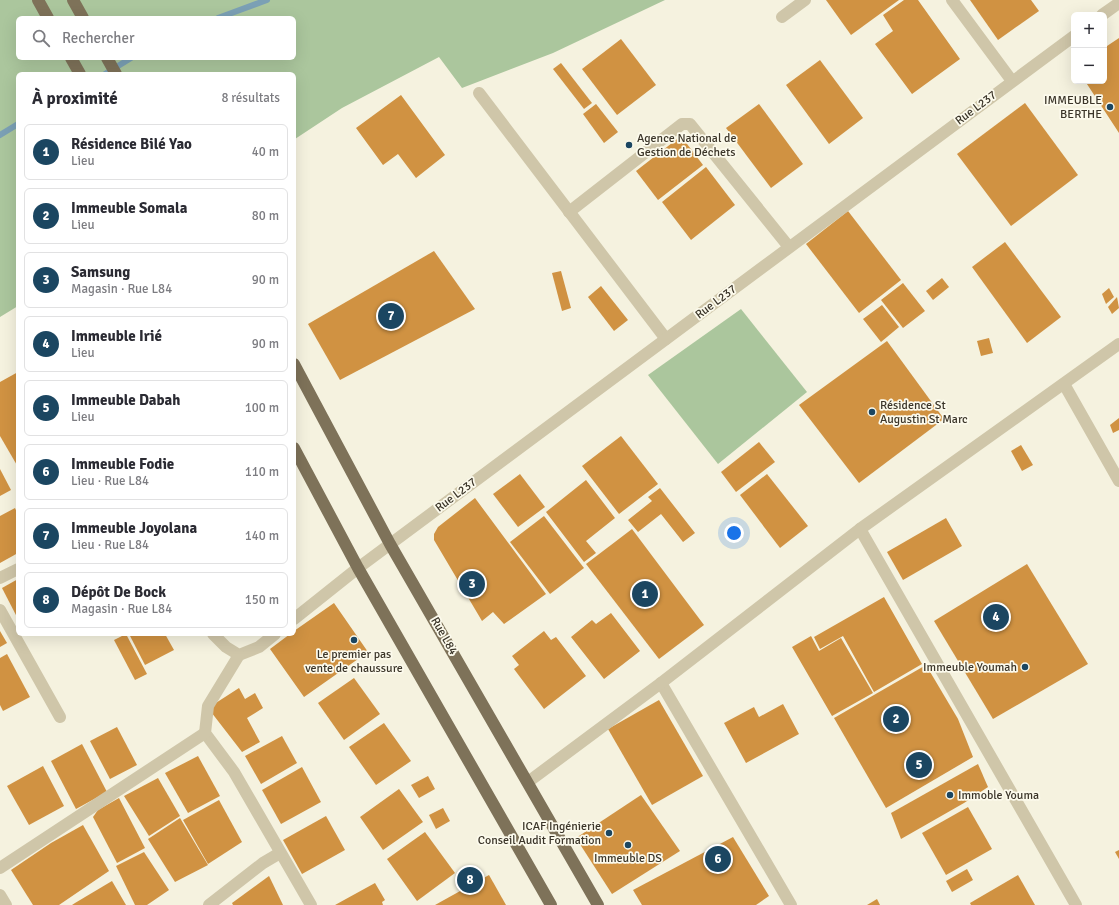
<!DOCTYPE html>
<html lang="fr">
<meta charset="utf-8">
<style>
:root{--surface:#fff;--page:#f7f7f7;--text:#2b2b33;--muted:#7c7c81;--line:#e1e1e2;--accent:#1b4661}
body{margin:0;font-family:Signika,sans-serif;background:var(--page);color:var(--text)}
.controls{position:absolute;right:12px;top:12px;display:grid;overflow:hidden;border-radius:6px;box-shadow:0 4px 16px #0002}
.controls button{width:36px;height:36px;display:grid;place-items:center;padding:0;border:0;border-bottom:1px solid var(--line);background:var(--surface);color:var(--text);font:20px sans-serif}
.you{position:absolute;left:734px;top:533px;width:14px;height:14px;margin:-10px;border:3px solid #fff;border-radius:50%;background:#1a73e8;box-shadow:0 0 0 6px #1a73e833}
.badge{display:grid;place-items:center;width:26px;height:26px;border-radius:50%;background:var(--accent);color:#fff;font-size:13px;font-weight:700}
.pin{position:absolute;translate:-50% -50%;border:2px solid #fff;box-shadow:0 1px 4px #0006}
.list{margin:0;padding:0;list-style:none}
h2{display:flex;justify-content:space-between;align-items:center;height:52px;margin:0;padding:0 16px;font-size:17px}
h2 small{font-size:13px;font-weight:400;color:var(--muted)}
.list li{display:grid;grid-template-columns:26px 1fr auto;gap:12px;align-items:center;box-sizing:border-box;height:56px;margin:0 8px 8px;padding:0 8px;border:1px solid var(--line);border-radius:6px}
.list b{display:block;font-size:15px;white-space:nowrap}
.list p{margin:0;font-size:13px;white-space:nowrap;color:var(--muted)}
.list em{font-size:13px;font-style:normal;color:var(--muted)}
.icon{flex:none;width:22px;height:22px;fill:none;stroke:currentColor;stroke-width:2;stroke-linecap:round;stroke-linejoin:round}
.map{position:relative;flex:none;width:1119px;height:905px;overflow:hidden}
.search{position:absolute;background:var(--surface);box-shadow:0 4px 16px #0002;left:16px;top:16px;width:280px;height:44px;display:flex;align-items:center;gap:10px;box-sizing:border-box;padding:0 14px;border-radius:6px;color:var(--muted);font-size:15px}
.panel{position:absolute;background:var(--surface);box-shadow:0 4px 16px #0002;left:16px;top:72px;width:280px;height:564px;border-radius:6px}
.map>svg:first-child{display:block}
.green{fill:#abc69d;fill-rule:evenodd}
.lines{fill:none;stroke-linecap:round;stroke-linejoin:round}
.stream{stroke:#7ba0b5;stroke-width:6}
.building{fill:#d09242}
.minor{stroke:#cfc6a9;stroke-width:12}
.major{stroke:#7e7259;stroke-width:12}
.poi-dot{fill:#1b4661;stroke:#fcfaec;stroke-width:1.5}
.labels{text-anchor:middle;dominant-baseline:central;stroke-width:3.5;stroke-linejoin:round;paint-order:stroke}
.poi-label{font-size:12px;fill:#3b3529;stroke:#fcfaec;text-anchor:end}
.street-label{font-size:12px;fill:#3b3529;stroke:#fcfaec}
</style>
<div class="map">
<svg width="1119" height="905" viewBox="0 0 1119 905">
<rect width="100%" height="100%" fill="#f5f2df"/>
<g class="green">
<path d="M0,0h665l-112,53 -91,35 -23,-31 -97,51 -47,31 -1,-65h-276v232l-18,11zM18,18h276v40h-276z"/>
<path d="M741,309l66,83 -89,72 -70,-89z"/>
</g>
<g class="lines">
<g class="stream">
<path d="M218,18l49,-18"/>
<path d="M105,74l26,-16"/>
<path d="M0,135l18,-11"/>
</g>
</g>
<g class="building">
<path d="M826,0h73l-48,35z"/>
<path d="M904,0h14l42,59 -48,35 -37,-50 18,-13 -10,-16z"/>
<path d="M970,0h61l8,11 -41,29z"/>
<path d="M1119,38v95l-34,-52h19v-33z"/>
<path d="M621,39l35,46 -39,30 -35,-46z"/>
<path d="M820,60l43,58 -34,26 -43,-59z"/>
<path d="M561,63l31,40 -8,6 -31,-40z"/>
<path d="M401,95l44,60 -29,23 -18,-24 -15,11 -27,-37z"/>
<path d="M1025,103l53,72 -67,51 -54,-72z"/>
<path d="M596,104l22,28 -14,11 -21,-29z"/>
<path d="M759,104l44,60 -32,24 -45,-60z"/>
<path d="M681,136l22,29 -45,35 -22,-29z"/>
<path d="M706,167l29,38 -44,35 -29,-38z"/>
<path d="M848,211l53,69 -42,33 -53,-69z"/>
<path d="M1005,242l56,75 -34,26 -55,-76z"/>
<path d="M434,251l41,58 -135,71 -32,-56z"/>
<path d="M561,271l10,37 -9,3 -10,-38z"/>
<path d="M942,278l7,9 -16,13 -7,-9z"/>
<path d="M903,283l22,28 -22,17 -22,-28z"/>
<path d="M601,286l27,34 -14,11 -26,-34z"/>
<path d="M1109,288l5,9 -8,7 -4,-10z"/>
<path d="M1117,297l2,11 -7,6 -4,-7z"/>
<path d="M882,305l17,22 -18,15 -18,-23z"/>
<path d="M989,338l4,15 -12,3 -4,-15z"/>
<path d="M887,341l57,78 -85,64 -60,-78z"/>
<path d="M18,372v95l-18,-31v-54z"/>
<path d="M1119,418v12l-6,3 -3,-8z"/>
<path d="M621,436l37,48 -39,30 -37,-48z"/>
<path d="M759,442l16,20 -39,30 -15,-20z"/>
<path d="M1021,445l12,20 -11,6 -11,-20z"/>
<path d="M0,469l11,21 -11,6z"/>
<path d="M520,474l25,33 -27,20 -25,-33z"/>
<path d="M767,474l41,52 -28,22 -40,-53z"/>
<path d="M586,480l29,38 -29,23 10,12 -12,9 -38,-50z"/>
<path d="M660,488l35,45 -12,9 -22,-28 -23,18 -10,-12 24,-19 -4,-4z"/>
<path d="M475,498l71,96 -42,30 -11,-12 -11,9 -48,-81v-6l4,-7z"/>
<path d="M15,508l3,7v38l-18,10v-47z"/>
<path d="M544,516l40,52 -34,26 -40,-52z"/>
<path d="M946,518l16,28 -59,34 -16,-28z"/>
<path d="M632,529l72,96 -45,34 -73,-95z"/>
<path d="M1027,564l61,100 -95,55 -59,-98z"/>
<path d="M18,579v40l-16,-31z"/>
<path d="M884,597l38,67 -48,28 -31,-56 -23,13 -6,-12z"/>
<path d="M334,603l34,49 -64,45 -34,-48 20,-15h4v-3z"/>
<path d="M611,613l29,38 -36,28 -33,-42 21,-17 4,4z"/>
<path d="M0,631l7,12 -7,4z"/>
<path d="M544,631l7,9 5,-3 30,39 -42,33 -30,-40 5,-4 -7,-9z"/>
<path d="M126,634l21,40 -12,6 -21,-40z"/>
<path d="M129,634h36l9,16 -29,15z"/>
<path d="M811,636l8,15 22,-13 32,55 -41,23 -40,-69z"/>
<path d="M7,654l23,43 -27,14 -3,-6v-47z"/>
<path d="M926,665l32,54 15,38 -87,51 -52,-90z"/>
<path d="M354,678l26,36 -36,26 -26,-37z"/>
<path d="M239,688l6,11 10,-6 8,15 -16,10 13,24 -18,10 -34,-44z"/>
<path d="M659,700l44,76 -51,29 -44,-76z"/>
<path d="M783,704l16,30 -53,29 -22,-40 30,-16 5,10z"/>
<path d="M384,723l27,38 -35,24 -27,-38z"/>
<path d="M117,727l20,38 -27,14 -20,-38z"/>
<path d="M282,736l15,27 -36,21 -16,-28z"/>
<path d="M82,744l25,48 -31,17 -25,-48z"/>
<path d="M198,756l22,40 -32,17 -23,-40z"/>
<path d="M978,764l10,23 -24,16 -63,36 -10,-26z"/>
<path d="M43,766l21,40 -35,19 -22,-39z"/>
<path d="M302,767l19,35 -40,22 -19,-34z"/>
<path d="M428,776l7,13 -16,9 -8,-13z"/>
<path d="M158,778l22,38 -31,20 -25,-40z"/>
<path d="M399,789l24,33 -40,28 -23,-33z"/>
<path d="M641,795l39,56 -68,43 -36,-56z"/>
<path d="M119,798l26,50 -28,15 -24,-46 5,-7z"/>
<path d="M219,800l23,42 -34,22 -25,-44z"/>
<path d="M968,807l24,42 -46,26 -24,-42z"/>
<path d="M443,808l7,13 -14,8 -7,-14z"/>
<path d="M326,816l19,34 -43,24 -19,-34z"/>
<path d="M180,818l28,47 -33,17 -27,-43z"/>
<path d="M83,825l26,46 -50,34h-26l-22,-35 40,-27z"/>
<path d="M425,832l30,41 -38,28 -30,-42z"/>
<path d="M733,837l36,59 -13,9h-114l-9,-15z"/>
<path d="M1119,850v9l-4,-7z"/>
<path d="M144,852l25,38 -22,15h-12l-19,-39z"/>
<path d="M967,869l6,11 -21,12 -6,-11z"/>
<path d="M489,875l17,30h-71z"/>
<path d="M1018,875l17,30h-64l-1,-2z"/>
<path d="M269,876l14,29h-50l-1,-2z"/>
<path d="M112,881l14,24h-54l3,-2z"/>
<path d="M375,883l10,17 -3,2 1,3h-48z"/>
<path d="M877,899l3,6h-13z"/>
</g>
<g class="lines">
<g class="minor">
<path d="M952,0l60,81"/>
<path d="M1102,15l17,-12"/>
<path d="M782,17l23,-17"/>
<path d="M479,93l187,246"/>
<path d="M569,212l113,-88h8l99,123"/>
<path d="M1064,384l55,97"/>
<path d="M860,529l216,376"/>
<path d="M0,578l18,-9"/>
<path d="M0,610l60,107"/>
<path d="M294,619l64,-51 716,-532"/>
<path d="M213,634l13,13 13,8 20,-8 16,-13"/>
<path d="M239,655l-31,51 -3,27 29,39 77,133"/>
<path d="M661,683l130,222"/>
<path d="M528,782l133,-99 199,-154 259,-185"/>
<path d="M0,868l205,-135"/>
<path d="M0,895l6,10"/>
<path d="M209,905l54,-42 17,-10"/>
</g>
<g class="major">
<path d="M38,0l10,18"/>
<path d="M73,0l10,18"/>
<path d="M71,58l9,16"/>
<path d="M107,58l9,16"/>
<path d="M294,364l96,180 208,361"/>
<path d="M294,448l64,120 193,337"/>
</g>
</g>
<g class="poi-dot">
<circle cx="1110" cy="107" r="4"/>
<circle cx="629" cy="145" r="4"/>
<circle cx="872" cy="412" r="4"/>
<circle cx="354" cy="640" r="4"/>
<circle cx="1025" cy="667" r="4"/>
<circle cx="950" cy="795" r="4"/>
<circle cx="609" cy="833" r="4"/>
<circle cx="628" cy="845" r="4"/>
</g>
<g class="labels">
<g class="poi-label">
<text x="1102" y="100">IMMEUBLE<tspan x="1102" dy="14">BERTHE</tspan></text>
<text x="637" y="138" text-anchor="start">Agence National de<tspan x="637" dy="14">Gestion de Déchets</tspan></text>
<text x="880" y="405" text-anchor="start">Résidence St<tspan x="880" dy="14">Augustin St Marc</tspan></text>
<text x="354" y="654" text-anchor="middle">Le premier pas<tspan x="354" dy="14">vente de chaussure</tspan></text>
<text x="1017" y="667">Immeuble Youmah</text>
<text x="958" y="795" text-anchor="start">Immoble Youma</text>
<text x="601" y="826">ICAF Ingénierie<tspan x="601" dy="14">Conseil Audit Formation</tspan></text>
<text x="628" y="858" text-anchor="middle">Immeuble DS</text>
</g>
<g class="street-label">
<text transform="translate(976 108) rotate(-37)">Rue L237</text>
<text transform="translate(716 302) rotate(-37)">Rue L237</text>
<text transform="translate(456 495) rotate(-37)">Rue L237</text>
<text transform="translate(444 636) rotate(60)">Rue L84</text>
</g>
</g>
</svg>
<div class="controls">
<button>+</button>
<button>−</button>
</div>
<div class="you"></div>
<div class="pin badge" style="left:645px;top:594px">1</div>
<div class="pin badge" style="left:896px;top:719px">2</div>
<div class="pin badge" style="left:472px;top:584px">3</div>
<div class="pin badge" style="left:996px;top:617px">4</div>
<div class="pin badge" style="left:919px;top:765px">5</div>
<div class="pin badge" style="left:718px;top:859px">6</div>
<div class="pin badge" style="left:391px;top:316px">7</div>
<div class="pin badge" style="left:470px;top:880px">8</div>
<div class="search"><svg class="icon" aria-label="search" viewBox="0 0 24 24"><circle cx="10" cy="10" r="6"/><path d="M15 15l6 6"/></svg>Rechercher</div>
<section class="panel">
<h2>À proximité<small>8 résultats</small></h2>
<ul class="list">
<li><span class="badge">1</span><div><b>Résidence Bilé Yao</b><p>Lieu</p></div><em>40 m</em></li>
<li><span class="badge">2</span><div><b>Immeuble Somala</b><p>Lieu</p></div><em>80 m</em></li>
<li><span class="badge">3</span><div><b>Samsung</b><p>Magasin · Rue L84</p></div><em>90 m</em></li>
<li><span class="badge">4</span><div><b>Immeuble Irié</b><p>Lieu</p></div><em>90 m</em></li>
<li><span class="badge">5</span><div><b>Immeuble Dabah</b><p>Lieu</p></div><em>100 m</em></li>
<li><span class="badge">6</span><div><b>Immeuble Fodie</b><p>Lieu · Rue L84</p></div><em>110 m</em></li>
<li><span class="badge">7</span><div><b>Immeuble Joyolana</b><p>Lieu · Rue L84</p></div><em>140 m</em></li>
<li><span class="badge">8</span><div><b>Dépôt De Bock</b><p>Magasin · Rue L84</p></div><em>150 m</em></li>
</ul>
</section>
</div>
